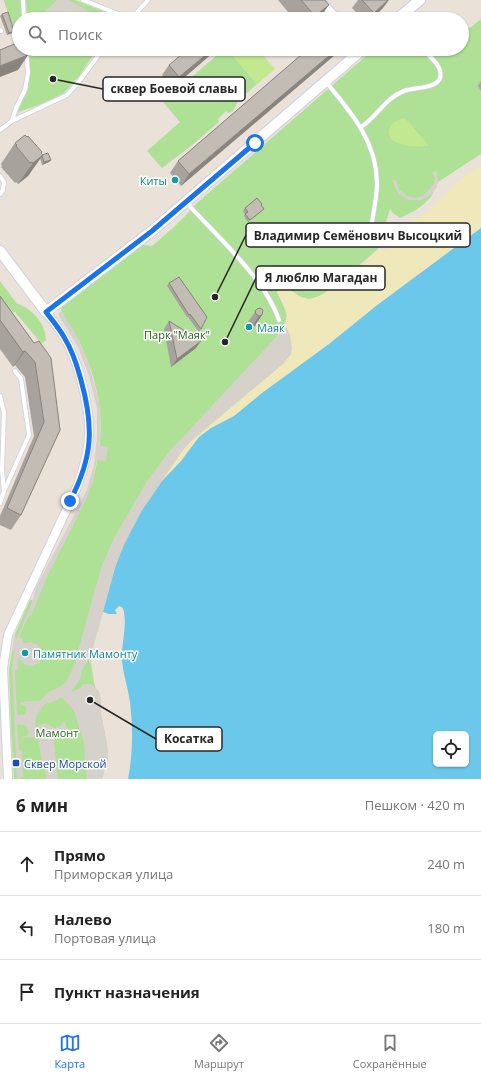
<!DOCTYPE html>
<html lang="ru">
<meta charset="utf-8">
<style>
:root{--surface:#fff;--page:#f2f2f2;--text:#222;--muted:#767676;--line:#e0e0e0;--accent:#1a73e8}
body{margin:0;font-family:"Open Sans",sans-serif;background:var(--page);color:var(--text)}
.controls{position:absolute;right:12px;bottom:12px;display:grid;overflow:hidden;border-radius:6px;box-shadow:0 1px 3px #0004}
.controls button{width:36px;height:36px;display:grid;place-items:center;padding:0;border:0;border-bottom:1px solid var(--line);background:var(--surface);color:var(--text);font:20px sans-serif}
.stop{position:absolute;width:12px;height:12px;margin:-9px;border:3px solid #1a73e8;border-radius:50%;background:#fff}
.stop.end{background:#1a73e8;border-color:#fff;box-shadow:0 1px 4px #0008}
.list{margin:0;padding:0;list-style:none}
h2{display:flex;justify-content:space-between;align-items:center;height:52px;margin:0;padding:0 16px;font-size:17px}
h2 small{font-size:13px;font-weight:400;color:var(--muted)}
.list li{display:grid;grid-template-columns:26px 1fr auto;gap:12px;align-items:center;box-sizing:border-box;height:64px;padding:0 16px;border-top:1px solid var(--line)}
.list b{display:block;font-size:15px;white-space:nowrap}
.list p{margin:0;font-size:13px;white-space:nowrap;color:var(--muted)}
.list em{font-size:13px;font-style:normal;color:var(--muted)}
.icon{flex:none;width:22px;height:22px;fill:none;stroke:currentColor;stroke-width:2;stroke-linecap:round;stroke-linejoin:round}
.map{position:relative;flex:none;width:481px;height:779px;overflow:hidden}
.search{position:absolute;background:var(--surface);box-shadow:0 1px 3px #0004;left:12px;right:12px;top:12px;height:44px;display:flex;align-items:center;gap:10px;box-sizing:border-box;padding:0 14px;border-radius:22px;color:var(--muted);font-size:15px}
.sheet{height:244px;background:var(--surface)}
nav{display:flex;justify-content:space-around;align-items:center;box-sizing:border-box;height:56px;border-top:1px solid var(--line);background:var(--surface);font-size:11px;color:var(--muted)}
nav a{display:grid;justify-items:center;gap:2px}
nav .on{color:var(--accent)}
.map>svg:first-child{display:block}
.green{fill:#aee095}
.sand{fill:#efe8bb}
.pitch{fill:#c2e890}
.plaza{fill:#d6d2cb}
.water{fill:#6cc8eb;fill-rule:evenodd}
.lines{fill:none;stroke-linecap:round;stroke-linejoin:round}
.service-casing{stroke:#ced1e0;stroke-width:5.5}
.minor-casing{stroke:#ced1e0;stroke-width:10}
.tertiary-casing{stroke:#ced1e0;stroke-width:12}
.service{stroke:#fff;stroke-width:4}
.minor{stroke:#fff;stroke-width:8}
.tertiary{stroke:#fff;stroke-width:10}
.wall{fill:#a7a29c}
.shaded-wall{fill:#88847f}
.building{fill:#c2bcb5;stroke:#88847f}
.route{stroke:#1a73e8;stroke-width:5}
.culture-dot{fill:#0f9aa8;stroke:#fff;stroke-width:1.5}
.transit-dot{fill:#1a4fb4;stroke:#fff;stroke-width:1.5}
.labels{text-anchor:middle;dominant-baseline:central;stroke-width:3;stroke-linejoin:round;paint-order:stroke}
.culture-label{font-size:11px;fill:#0d838f;stroke:#fff;text-anchor:start}
.park-label{font-size:11px;fill:#28611a;stroke:#fff}
.transit-label{font-size:11px;fill:#164399;stroke:#fff;text-anchor:start}
.leader{fill:none;stroke:#272727;stroke-width:1.5}
.callout-dot{fill:#272727;stroke:#fff;stroke-width:1.5}
.callout{fill:#fff;stroke:#272727;stroke-width:1.5}
.callout-label{font-size:12px;text-anchor:middle;font-weight:bold;fill:#272727}
</style>
<div class="map">
<svg width="481" height="779" viewBox="0 0 481 779">
<rect width="100%" height="100%" fill="#eae2d8"/>
<g class="green">
<path d="M4,0h17l1,19h-3v22l-6,-2c4,-13 -7,-27 -9,-39z"/>
<path d="M26,0h49l47,19h-95z"/>
<path d="M481,19v135l-43,28 -7,15 -6,6 -9,7 -16,8 -7,-5 -3,-4 -12,40 -45,39 -10,7 -14,4 -8,-2 -17,-11 -7,6 8,17 2,7 -2,8 -1,39 -93,78 -8,9 -36,52 -42,103 -15,53 5,29 4,5 2,9v13l6,30 1,14 -6,21h-88l-3,-46 -2,-64 6,-35 15,-34h2l1,1 53,-102c20,-51 20,-98 -3,-149 -5,-13 -14,-25 -21,-37l-1,-5 78,-62 5,-1 8,1c16,-13 31,-27 45,-43l177,-154h88v-15z"/>
<path d="M28,49h69l-17,26 -16,18 -25,12 -21,7 6,-15 5,-20z"/>
<path d="M224,49h3l30,35 -19,17 -5,10 -5,2 -2,-2 -8,8 1,3 -12,10 -16,14 -29,22 -15,-17 33,-29 -17,-20z"/>
<path d="M0,281l17,23c11,2 24,15 27,26 1,3 1,6 2,10l-2,2 -3,1 -26,-31 -5,-1 -10,-7z"/>
</g>
<path class="sand" d="M481,165v63l-105,78 -47,38 -67,49 -28,23 -23,12 -12,9 -18,24 -22,24 24,-35 8,-9 93,-78 6,-28 -5,-11 2,-8 -2,-7 -8,-17 7,-6c7,5 16,13 25,13 13,1 61,-39 70,-51l4,3c9,-2 17,-13 17,-22l2,-2 24,-14 31,-31z"/>
<g class="pitch">
<path d="M227,49h31l17,20 -18,15z"/>
<path d="M405,118l24,28c-11,1 -25,1 -35,-5 -8,-5 -6,-16 2,-20 3,-2 6,-2 9,-3z"/>
</g>
<g class="plaza">
<path d="M57,0h11l34,19h-58l-1,-6z"/>
<path d="M437,171l1,8 -1,8 -6,8 -10,5h-13l-9,-6 -5,-8 -1,-6h3l3,9 8,7 8,2 8,-2 10,-11 2,-6 -2,-7z"/>
<path d="M61,310l16,27 11,25 11,39 2,32 -2,13 9,1 -2,14 -9,-1 -4,22 -13,30 -34,67 -15,37 -2,-1 -10,22 3,1 2,5 7,-1 7,3 3,3 1,8 -3,7 -7,3 -7,-1 -7,-7v11l-3,2 2,43 3,1 5,-1 2,-5 -2,-3 -4,-1 -1,-3 20,-1 8,-9 12,-5 6,-5 8,-16 27,-98 13,-30 33,-57 21,-28 108,-116 2,-4 -1,-5 8,-4 5,11 2,13 -1,6 -7,9 -93,78 -8,9 -36,52 -12,23 -30,80 -15,53 -8,12 -2,9 -9,13 10,-4 2,-4h8l4,3 4,5 2,9v13l6,30 1,14 -6,21h-15l-3,-36 -5,-17 -5,-15 -12,-14 -9,5 -8,2 -3,3 -5,8 -2,9 2,6 2,-5 3,-1h4l9,4 5,-1 4,-6 3,7 2,9 -5,-2 -3,-3 -8,1 5,46h-12l-1,-16 -2,-1 -1,1 -4,-26 -17,1 7,-3v-6l-2,-3 -7,-2 -2,1 2,25h3l1,27 -1,-1 -2,3h-3l-5,-111 2,-16 -1,-2h-1l2,-13 3,1 15,-35 4,-16 43,-81 8,-17 7,-24 3,-27v-30l-8,-32 -11,-29 -19,-31v-3z"/>
</g>
<path class="water" d="M481,228v551h-353c5,-27 5,-50 2,-77 -2,-14 -7,-28 -8,-42 -1,-18 6,-34 1,-52l-4,-2 -4,4 2,4h-8l-6,-2 13,-47 8,-20 17,-33 21,-31 19,-20 18,-24 12,-9 23,-12 28,-23 67,-49 47,-38zM436,734h30v30h-30z"/>
<g class="lines">
<g class="service-casing">
<g id="service">
<path d="M23,0l1,19"/>
<path d="M83,0l48,19"/>
<path d="M131,19l17,-19"/>
<path d="M0,30l1,1"/>
<path d="M326,82c25,30 51,60 51,101 0,17 -5,33 -6,49"/>
<path d="M12,121l55,-26 10,-11 26,-35"/>
<path d="M361,127c16,-10 24,-29 43,-36 10,-4 32,-2 36,-13 3,-10 -7,-18 -12,-24"/>
<path d="M0,130l12,-9 4,-13 9,-18 3,-17 -2,-24"/>
<path d="M0,176l4,6 -1,8 -3,4"/>
<path d="M187,203c29,33 78,75 92,117"/>
<path d="M4,491l25,-56 -8,-56 -6,-8"/>
<path d="M0,503l4,-12 -2,-21 2,-57 -4,-17"/>
</g>
</g>
<g class="minor-casing">
<g id="minor">
<path d="M320,0l17,19"/>
<path d="M8,779l-5,-111 5,-33 69,-148c16,-41 15,-67 4,-108 -4,-15 -9,-29 -17,-42 -5,-9 -12,-17 -18,-25"/>
</g>
</g>
<g class="tertiary-casing">
<g id="tertiary">
<path d="M397,19l23,-19"/>
<path d="M0,251l46,61 106,-81 211,-182"/>
</g>
</g>
<use href="#service" class="service"/>
<use href="#minor" class="minor"/>
<use href="#tertiary" class="tertiary"/>
</g>
<g class="wall">
<path d="M278,0h47l-6,19h-25z"/>
<path d="M358,0h31l-7,9 -11,10h-9l-10,-11z"/>
<path d="M2,14l10,19 -5,2 -7,-19z"/>
<path d="M308,49l-127,137 -11,-13 8,-12z"/>
<path d="M215,51l-43,37 -10,-13 7,-10z"/>
<path d="M481,81v10l-3,-5z"/>
<path d="M15,143l26,10 1,2 9,5 -2,2 -7,3 -2,-7 -12,18 -10,8 -2,-2 -1,1 -14,-16 1,-1 -1,-2z"/>
<path d="M261,205l3,4 -2,2 -14,11 -4,-6 1,-2 -2,-3 2,-3z"/>
<path d="M169,283l32,46 -2,3 -11,-15h-1l-20,-31z"/>
<path d="M0,296l34,47 26,87 -39,85 -10,15 -11,-5v-9l34,-80 -9,-59 -10,-12 -2,2 -13,-18z"/>
<path d="M257,309l5,6 -10,15 -3,1 -4,-2v-3z"/>
<path d="M169,321l27,27 -25,19 -7,-38z"/>
</g>
<g class="shaded-wall">
<path d="M389,0l-7,9 -11,10h-2l5,-6z"/>
<path d="M329,5l-10,14h-6l2,-3z"/>
<path d="M14,31l-2,2 -5,2 2,-2z"/>
<path d="M213,49h4l-2,2 -43,37 7,-11z"/>
<path d="M337,49h5l-161,137 8,-12z"/>
<path d="M28,55l-10,15 -18,7v-11z"/>
<path d="M43,155l-15,21 -10,8 15,-21z"/>
<path d="M51,160l-2,2 -7,3 2,-3z"/>
<path d="M262,315l-10,15 -3,1 10,-15z"/>
<path d="M201,341l-5,7 -25,19 6,-8z"/>
<path d="M25,351l-10,14 -2,2 10,-15z"/>
</g>
<g class="building">
<path d="M301,0h24l4,5 -14,11z"/>
<path d="M362,0h26l-14,13z"/>
<path d="M8,12l6,19 -5,2 -7,-19z"/>
<path d="M19,42v7h7l2,6 -28,11v-16z"/>
<path d="M188,49h25l-34,28 -10,-12z"/>
<path d="M308,49h29l-148,125 -11,-13z"/>
<path d="M25,135l2,2 1,-1 14,16 -1,1 2,2 -10,8 -2,-1 -1,1 -14,-17 1,-1 -2,-2z"/>
<path d="M48,153l3,7 -7,2 -2,-6v-1z"/>
<path d="M257,198l5,6 -1,1 3,4 -14,11 -5,-6 3,-2 -3,-4z"/>
<path d="M179,277l28,40 -6,12 -11,-15 -1,1 -20,-32z"/>
<path d="M0,296l34,47 5,-2 12,17 9,72 -39,85 -14,-7 37,-86 -9,-60 -10,-11 -2,1 -23,-32z"/>
<path d="M260,308l3,2 -1,5 -3,1 -3,-2 -1,-3 2,-2z"/>
<path d="M169,321l32,20 -24,18z"/>
</g>
<g class="lines">
<path class="route" d="M70,501c23,-44 24,-74 11,-121 -4,-15 -9,-30 -17,-43 -5,-9 -12,-17 -18,-25l106,-81 103,-88"/>
</g>
<g class="culture-dot">
<circle cx="175" cy="180" r="4"/>
<circle cx="249" cy="327" r="4"/>
<circle cx="25" cy="653" r="4"/>
</g>
<rect class="transit-dot" x="12" y="759" width="8" height="8" rx="2"/>
<g class="labels">
<g class="culture-label">
<text x="167" y="180" text-anchor="end">Киты</text>
<text x="257" y="327">Маяк</text>
<text x="33" y="653">Памятник Мамонту</text>
</g>
<g class="park-label">
<text x="177" y="334">Парк "Маяк"</text>
<text x="57" y="732">Мамонт</text>
</g>
<g class="transit-label">
<text x="24" y="763">Сквер Морской</text>
</g>
</g>
<path class="leader" d="M53 79L103 89M215 297L246 235M225 342L256 278M90 700L156 739"/>
<g class="callout-dot">
<circle cx="53" cy="79" r="4"/>
<circle cx="215" cy="297" r="4"/>
<circle cx="225" cy="342" r="4"/>
<circle cx="90" cy="700" r="4"/>
</g>
<g class="callout">
<rect x="103" y="77" width="142" height="24" rx="4"/>
<rect x="246" y="223" width="224" height="24" rx="4"/>
<rect x="256" y="266" width="129" height="24" rx="4"/>
<rect x="156" y="727" width="66" height="24" rx="4"/>
</g>
<g class="callout-label">
<text x="174" y="93">сквер Боевой славы</text>
<text x="358" y="240">Владимир Семёнович Высоцкий</text>
<text x="321" y="282">Я люблю Магадан</text>
<text x="189" y="743">Косатка</text>
</g>
</svg>
<div class="controls">
<button><svg class="icon" aria-label="locate" viewBox="0 0 24 24"><circle cx="12" cy="12" r="6"/><path d="M12 2v4M12 18v4M2 12h4M18 12h4"/></svg></button>
</div>
<div class="stop" style="left:255px;top:143px"></div>
<div class="stop end" style="left:70px;top:501px"></div>
<div class="search"><svg class="icon" aria-label="search" viewBox="0 0 24 24"><circle cx="10" cy="10" r="6"/><path d="M15 15l6 6"/></svg>Поиск</div>
</div>
<section class="sheet">
<h2>6 мин<small>Пешком · 420 m</small></h2>
<ul class="list">
<li><svg class="icon" aria-label="ahead" viewBox="0 0 24 24"><path d="M12 20V5M6 11l6-6 6 6"/></svg><div><b>Прямо</b><p>Приморская улица</p></div><em>240 m</em></li>
<li><svg class="icon" aria-label="left" viewBox="0 0 24 24"><path d="M17 20v-9H6M10 6l-5 5 5 5"/></svg><div><b>Налево</b><p>Портовая улица</p></div><em>180 m</em></li>
<li><svg class="icon" aria-label="arrive" viewBox="0 0 24 24"><path d="M6 21V4h12l-3 4 3 4H6"/></svg><div><b>Пункт назначения</b></div></li>
</ul>
</section>
<nav>
<a class="on"><svg class="icon" aria-label="map" viewBox="0 0 24 24"><path d="M3 6l6-2 6 2 6-2v14l-6 2-6-2-6 2zM9 4v14M15 6v14"/></svg>Карта</a>
<a><svg class="icon" aria-label="directions" viewBox="0 0 24 24"><path d="M12 3l9 9-9 9-9-9zM9 14v-3h6M13 9l2 2-2 2"/></svg>Маршрут</a>
<a><svg class="icon" aria-label="saved" viewBox="0 0 24 24"><path d="M7 4h10v16l-5-4-5 4z"/></svg>Сохранённые</a>
</nav>
